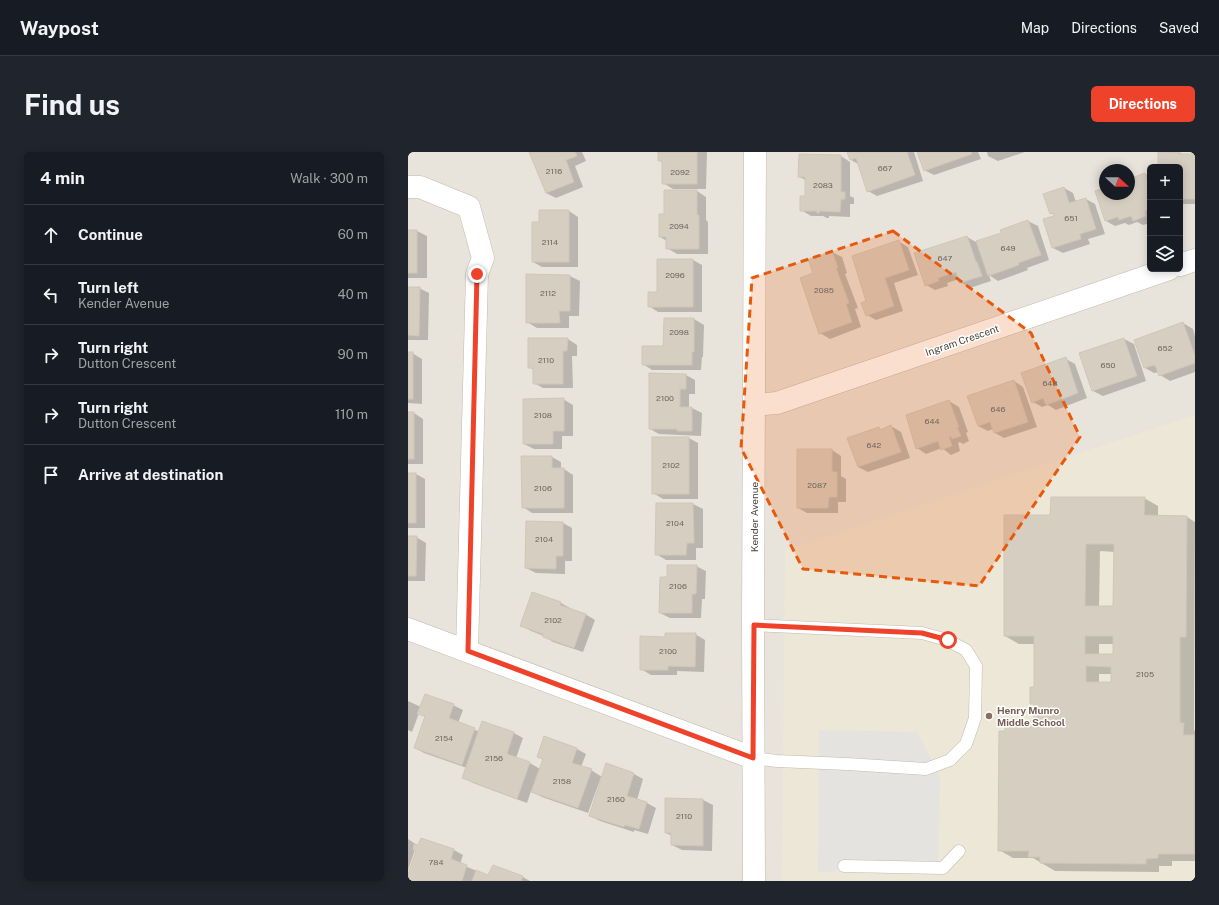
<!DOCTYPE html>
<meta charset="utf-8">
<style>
:root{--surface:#171b24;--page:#20242c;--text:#f1f3f6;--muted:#9ea1a6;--line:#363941;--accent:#ef422a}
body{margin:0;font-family:"Public Sans",sans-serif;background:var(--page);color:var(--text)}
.controls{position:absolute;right:12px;top:12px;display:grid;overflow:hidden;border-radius:6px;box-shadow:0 2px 10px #0003}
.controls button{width:36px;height:36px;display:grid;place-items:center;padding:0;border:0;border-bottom:1px solid var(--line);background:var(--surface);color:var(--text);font:20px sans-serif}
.compass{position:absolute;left:691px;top:12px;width:36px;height:36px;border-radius:50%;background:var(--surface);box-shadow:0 2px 10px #0003;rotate:111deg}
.stop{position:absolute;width:12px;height:12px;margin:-9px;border:3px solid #ef422a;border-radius:50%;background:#fff}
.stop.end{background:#ef422a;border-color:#fff;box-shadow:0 1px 4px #0008}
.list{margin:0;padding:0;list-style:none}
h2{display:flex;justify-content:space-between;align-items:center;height:52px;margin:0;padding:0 16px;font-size:17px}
h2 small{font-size:13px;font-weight:400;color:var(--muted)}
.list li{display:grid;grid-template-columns:26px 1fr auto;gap:12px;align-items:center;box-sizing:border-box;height:60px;padding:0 16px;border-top:1px solid var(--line)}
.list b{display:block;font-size:15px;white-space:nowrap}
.list p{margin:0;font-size:13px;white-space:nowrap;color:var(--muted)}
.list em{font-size:13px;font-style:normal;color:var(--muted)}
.icon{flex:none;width:22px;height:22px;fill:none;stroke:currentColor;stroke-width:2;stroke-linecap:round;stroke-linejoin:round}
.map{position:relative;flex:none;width:787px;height:729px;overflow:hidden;border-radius:6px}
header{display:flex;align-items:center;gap:24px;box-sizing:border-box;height:56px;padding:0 20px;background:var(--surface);border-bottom:1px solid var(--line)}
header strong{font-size:19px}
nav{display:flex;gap:22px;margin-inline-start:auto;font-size:14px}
.intro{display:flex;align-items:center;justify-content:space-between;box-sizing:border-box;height:96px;padding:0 24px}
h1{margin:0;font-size:28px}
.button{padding:10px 18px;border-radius:6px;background:var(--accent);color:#fff;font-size:14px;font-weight:700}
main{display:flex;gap:24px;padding:0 24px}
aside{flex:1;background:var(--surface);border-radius:6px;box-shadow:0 2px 10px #0003}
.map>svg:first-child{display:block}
.residential{fill:#e9e4db;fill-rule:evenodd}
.education{fill:#ede7d7}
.parking{fill:#e5e3e0}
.shadow{fill:#0003;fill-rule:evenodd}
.building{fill:#d7cec2;stroke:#d1c6b6;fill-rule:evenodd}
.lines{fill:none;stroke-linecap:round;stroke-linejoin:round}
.service-casing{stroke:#c1baaf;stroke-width:13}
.minor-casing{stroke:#c1baaf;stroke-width:23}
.service{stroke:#fff;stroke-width:12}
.minor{stroke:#fff;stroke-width:22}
.route{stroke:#ef422a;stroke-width:5}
.marked{fill:#e8590c;fill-opacity:0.2;stroke:#e8590c;stroke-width:3;stroke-dasharray:8 5;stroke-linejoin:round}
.education-dot{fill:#8d6e63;stroke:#fff;stroke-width:1.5}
.labels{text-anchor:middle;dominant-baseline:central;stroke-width:3;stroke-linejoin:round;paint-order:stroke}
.number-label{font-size:8px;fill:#6d665c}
.street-label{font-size:10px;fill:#4a433a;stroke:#fff}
.education-label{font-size:10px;font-weight:bold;fill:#785e54;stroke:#fff;text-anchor:start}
</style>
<header>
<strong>Waypost</strong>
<nav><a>Map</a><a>Directions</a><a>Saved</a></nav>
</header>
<div class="intro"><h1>Find us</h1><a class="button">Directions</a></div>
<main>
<aside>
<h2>4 min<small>Walk · 300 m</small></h2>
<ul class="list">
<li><svg class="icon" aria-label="ahead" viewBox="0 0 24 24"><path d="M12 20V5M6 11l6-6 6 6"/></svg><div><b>Continue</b></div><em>60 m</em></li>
<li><svg class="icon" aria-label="left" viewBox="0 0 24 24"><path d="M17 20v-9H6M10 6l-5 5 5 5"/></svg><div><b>Turn left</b><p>Kender Avenue</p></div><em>40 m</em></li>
<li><svg class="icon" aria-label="right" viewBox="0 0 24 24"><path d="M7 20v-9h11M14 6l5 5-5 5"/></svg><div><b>Turn right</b><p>Dutton Crescent</p></div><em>90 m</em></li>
<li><svg class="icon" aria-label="right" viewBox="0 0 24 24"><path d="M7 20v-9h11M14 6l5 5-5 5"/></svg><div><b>Turn right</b><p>Dutton Crescent</p></div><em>110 m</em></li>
<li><svg class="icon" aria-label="arrive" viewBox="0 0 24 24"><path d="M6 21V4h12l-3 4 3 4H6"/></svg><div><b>Arrive at destination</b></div></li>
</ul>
</aside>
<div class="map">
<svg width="787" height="729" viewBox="0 0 787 729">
<rect width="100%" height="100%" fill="#f5f2ed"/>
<path class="residential" d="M0,0h787v729h-787zM742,15h30v102h-30zM697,18h24v24h-24z"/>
<path class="education" d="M787,263v466h-413l3,-331z"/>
<path class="parking" d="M411,578l98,2 23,45 -2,84h-84l-21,11h-15z"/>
<g class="shadow">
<path d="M123,0h51l4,9 -11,5 8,21 -27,11 -10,-5z"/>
<path d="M251,0h48l-1,37h-33l-10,-6v-20l-4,-3z"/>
<path d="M440,0h66l9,29 -46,15 -9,-5 -10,-27 -7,-4z"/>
<path d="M510,0h60l3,7 -47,16 -10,-5z"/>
<path d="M579,0h38l-27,9 -10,-5z"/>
<path d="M751,0h20l5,3h11v49h-15v-37h-21z"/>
<path d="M433,4l9,6v34l4,2v6h-4v13l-21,-1v2h-2l-4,-2h-12l-10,-6 5,-13v-17l-7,-3z"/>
<path d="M737,22l5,3v46l-7,2 -6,-3 -8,3 -4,-2 -10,3 -9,-5 -10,-30 9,-3v6h24v-14z"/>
<path d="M656,36l9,5 3,9 10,-3 9,5 10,30 -17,5 2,5 -27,9 -10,-5 -9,-28 12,-4 -5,-3z"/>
<path d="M289,39l9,6v23l2,2v32h-31l-10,-6v-7l-7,-4 5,-22z"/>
<path d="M161,59l9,6v50h-36l-9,-5 7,-39z"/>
<path d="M620,69l10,5 11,34 -22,8 1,2 -30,11 -9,-6 2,6 -21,7 -10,-6 -1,-3 -12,4 1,3 -13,4 -9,-5 41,-48 9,5 27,-9z"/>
<path d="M0,79h9l10,5v42h-19z"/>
<path d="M490,89l10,6 10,28 -24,8 9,28 -27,9 -9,-5 1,-13z"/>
<path d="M424,100l10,5 5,16 -2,1 13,34 -3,1 6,18 -31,12 -10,-6z"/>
<path d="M285,108l9,5v47h-44l-9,-6 9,-13z"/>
<path d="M119,123l43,1 10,5 -1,35h-10v12h-32l-10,-6z"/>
<path d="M0,136h11l10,5 -1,47h-20z"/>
<path d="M257,167h29l10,6 -1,32h-1l-1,13h-49l-9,-6 21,-17z"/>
<path d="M775,171l10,6 2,7v36l-25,9 -10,-6 -1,-3 -5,1 -9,-5z"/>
<path d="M160,187l9,6v11h-5l1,32h-30l-9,-5v-13l-5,-3z"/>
<path d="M716,187l10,5 12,37 -43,15 -10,-5 -13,-37z"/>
<path d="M0,201h4l10,6v45l-14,-1z"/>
<path d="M658,207l9,5 12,34 -31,12 -8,-5 -6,2 -9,-5z"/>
<path d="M278,223l9,5v14h-6v14h3l10,5 -1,23 -42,-2 -9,-5z"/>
<path d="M606,229l9,6 14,40 -33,11 -9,-5 -2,-4 -5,2 -10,-5z"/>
<path d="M155,247l10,6v31h-11v13h-28l-10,-5z"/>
<path d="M541,249l10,6 9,25 -2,1 3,8 -6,3 -3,-2 -2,1 2,8 -9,4 -9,-7 -16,6 -9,-6z"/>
<path d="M0,261h6l9,6v45h-15z"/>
<path d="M483,274l10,6 9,26 -42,14 -10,-5 21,-39 3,2z"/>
<path d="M281,286l9,5v56h-35l-10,-6z"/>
<path d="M424,298l9,6v20l5,3v23h-8v11h-31l-9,-5z"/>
<path d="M144,305l9,5v7h3l9,6v38h-41l-9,-6z"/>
<path d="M0,322h8l9,5v49h-17z"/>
<path d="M736,346l14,8v11h29l8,5 -1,208 1,1v130h-23v5h-13v6l-104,-1 -22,-13h-20l-14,-8 7,-118 29,-10v-17l-4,-2 4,-15v-44h-16l-14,-8 46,-120zM692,399l15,1 -1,55h-15zM691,492h15v11h-15zM691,522h13v9h-13z"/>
<path d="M249,352h36l10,5v39h-7v12h-30l-10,-6z"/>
<path d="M155,371l9,5v33h-7v13l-29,-1 -10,-5z"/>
<path d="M0,385h8l10,6 -1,38h-17z"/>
<path d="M288,414l10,5 -1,28h-3l-1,19h-31l-10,-5 8,-35z"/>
<path d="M125,441l28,10 9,5v1l15,5 10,6 -12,32 -30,-10 -9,-6 -13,-5 -9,-5z"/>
<path d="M287,482l10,6 -1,32 -27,-1v4h-26l-10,-6 25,-31z"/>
<path d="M0,549l13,6 32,-2 10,5 -5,13 22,9 3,-10 31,11 9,5 -7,20 14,5 10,6 3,-9 -5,-4 39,-7 9,5 -5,13 10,3 11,7 32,-3 9,5 -6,21 10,3 9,5 -8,26 -14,-4v2l-34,-11 -10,-5 12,-39h-1l-13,36 -46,-16 -11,-6 -4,12 -54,-20 -9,-5 3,-10 -43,-15 -9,-5 10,-31 -6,-4 -7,19 -4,-2z"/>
<path d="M258,647l37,1 10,5 -1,46 -30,-1 -10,-5v-9l-6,-3z"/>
<path d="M0,687l9,6 -1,1 38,4 9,5 -3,9 29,12 4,-10 30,11 7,4h-118l-4,-2v-1l9,-27 -2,-1 -7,20z"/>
</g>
<g class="building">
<path d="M121,0h46l2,4 -11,4 8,22 -28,11z"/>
<path d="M250,0h39v32h-35v-23h-4z"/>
<path d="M439,0h60l8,23 -48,17 -11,-34 -6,2z"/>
<path d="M509,0h54l1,2 -48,17z"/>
<path d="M750,0h21v2h16v45h-15v-32h-22z"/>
<path d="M391,2l42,1v37h4v7h-4l-1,13 -20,-1 -1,2h-2v-2h-17v-15h5v-19h-7z"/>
<path d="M737,21l5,14v22l-5,2 1,5 -13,5 -2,-5 -12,4 -1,-3 -13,4 -10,-30 10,-4v7h24v-15z"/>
<path d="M656,35l5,16 17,-5 10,31 -16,5 1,5 -29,9 -9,-29 11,-3 -1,-3 -3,1 -7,-20z"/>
<path d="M256,38h33v25h2v34h-33v-12h-7v-23h5z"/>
<path d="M131,58h30v52h-37v-40h7z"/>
<path d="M620,68l13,35 -23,8 1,2 -31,11 -12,-35 25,-8 -1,-3z"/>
<rect x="0" y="78" width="9" height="43"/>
<path d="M559,84l9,26h1l5,14 -23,7 -3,-11 -18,6 1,3 -14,5 -11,-33z"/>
<path d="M491,88l10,30 -24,8 9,28 -28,10 -5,-13 5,-2 -14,-45z"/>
<path d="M424,99l6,17h-2l13,35 -3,1 6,18 -33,12 -19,-56 13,-5 -5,-14z"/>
<path d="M249,107h36v48h-45v-15h9z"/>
<path d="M118,122l44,1v36h-11l1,12h-34z"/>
<path d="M0,135h12l-1,49 -11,-1z"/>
<path d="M256,166h30v34h-2v13h-50v-19h21z"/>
<path d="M775,170l12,34v7l-36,13 -4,-11 -11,3 -10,-28z"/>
<path d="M120,186h40l-1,13h-4v33h-30v-16h-5z"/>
<path d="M716,186l13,38 -45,15 -13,-38z"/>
<rect x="0" y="200" width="5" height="47"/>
<path d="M658,205l12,36 -32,12 -3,-7 -11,5 -11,-30z"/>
<path d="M241,221l37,1v15h-6v18h12v24h-15v-2h-28z"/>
<path d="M606,228l14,42 -34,11 -4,-11 -12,4 -11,-30z"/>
<path d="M156,246v33h-11v13h-30v-45z"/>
<path d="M541,248l10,27h-2l4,9 -9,3 -1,-3 -2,1 3,9 -11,4 -3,-9 -22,8 -10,-34z"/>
<rect x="0" y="260" width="6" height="47"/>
<path d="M483,273l10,27 -43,15 -11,-29 32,-11 1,3z"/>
<rect x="244" y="285" width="37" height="57"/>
<path d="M389,297h35v23h5v25h-8l-1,11h-31z"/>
<path d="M113,304h31v12h12v40h-42z"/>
<rect x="0" y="321" width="8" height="50"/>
<path d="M643,345h94l-1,18 43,1 -1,121h-6v86h4l-1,12h11v119h-36v4l-12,1v5l-106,-1v-6h-12l1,-6h-31l1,-120h6v-10h29v-17h-4v-17h4v-51h-30v-121h46zM678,392h28l-1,62h-28zM677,484h28v18h-28zM678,514l25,1v15h-25z"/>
<path d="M248,351h37l1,40h-7l-1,12h-31z"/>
<path d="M118,369l37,1v34h-7v13l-31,-1z"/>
<path d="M0,384h9l-1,40h-8z"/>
<path d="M259,413h30l-1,29h-4v19h-33l1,-36h7z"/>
<path d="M124,440l29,10 -1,3 26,9 -12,34 -31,-11v-3l-23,-8z"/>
<path d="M257,481h31l-1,34 -27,-1v4h-28v-34l25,1z"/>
<path d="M17,542l29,10 -5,14 26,10 -13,37 -48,-17 11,-32 -8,-2z"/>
<path d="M74,569l32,11 -7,22 23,8 -13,37 -55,-21z"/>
<path d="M136,584l33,12 -5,15 20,6 -14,39 -47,-16 12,-33 -6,-2z"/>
<path d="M198,611l28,10 -7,23 20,6 -8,27 -14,-4 -1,2 -35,-11z"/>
<path d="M257,646l38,1v47l-32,-1v-12h-6z"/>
<path d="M13,686l33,11 -3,10 16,6 -5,16h-50l-4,-1v-6l8,-23 -3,-1 1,-6 4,1z"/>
<path d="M85,713l30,11 -2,5h-49l4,-11 12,5z"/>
</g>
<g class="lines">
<g class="service-casing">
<g id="service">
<path d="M345,606l24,3 70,3 79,5 24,-9 16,-16 9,-26 1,-52 -10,-16 -19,-10 -25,-7 -169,-8"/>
<path d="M436,714l99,2 16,-17"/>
</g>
</g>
<g class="minor-casing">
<g id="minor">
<path d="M0,35h12l49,20 14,51 -6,16 -10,377"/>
<path d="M772,113l15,-5"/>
<path d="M346,253l23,-2 392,-134"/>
<path d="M0,477l345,129"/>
<path d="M346,729l-1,-256 2,-473"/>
</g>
</g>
<use href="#service" class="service"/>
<use href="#minor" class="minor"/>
</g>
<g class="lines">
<path class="route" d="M69,122l-9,377 285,107 1,-133 168,8 26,7"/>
</g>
<path class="marked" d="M485,79l138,102 49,104 -101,149 -176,-17 -62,-121 11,-170z"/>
<circle class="education-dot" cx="581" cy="564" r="4"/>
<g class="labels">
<g class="number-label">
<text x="477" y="16">667</text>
<text x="146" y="19">2116</text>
<text x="272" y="20">2092</text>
<text x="415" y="33">2083</text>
<text x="663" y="66">651</text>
<text x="271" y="74">2094</text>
<text x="142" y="90">2114</text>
<text x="600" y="96">649</text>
<text x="537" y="106">647</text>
<text x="267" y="123">2096</text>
<text x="416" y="138">2085</text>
<text x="140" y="141">2112</text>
<text x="271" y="180">2098</text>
<text x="757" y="196">652</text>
<text x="138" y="208">2110</text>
<text x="700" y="213">650</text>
<text x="642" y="231">648</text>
<text x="257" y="246">2100</text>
<text x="590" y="257">646</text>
<text x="135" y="263">2108</text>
<text x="524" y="269">644</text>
<text x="466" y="293">642</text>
<text x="263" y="313">2102</text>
<text x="409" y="333">2087</text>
<text x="135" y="336">2106</text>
<text x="267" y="371">2104</text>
<text x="136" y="387">2104</text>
<text x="270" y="434">2106</text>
<text x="145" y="468">2102</text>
<text x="260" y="499">2100</text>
<text x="737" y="522">2105</text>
<text x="36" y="586">2154</text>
<text x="86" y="606">2156</text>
<text x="154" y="629">2158</text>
<text x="208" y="647">2160</text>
<text x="276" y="664">2110</text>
<text x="28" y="710">784</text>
</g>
<g class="street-label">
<text transform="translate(554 188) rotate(-19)">Ingram Crescent</text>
<text transform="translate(346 365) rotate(-90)">Kender Avenue</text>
</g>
<g class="education-label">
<text x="589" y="558">Henry Munro<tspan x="589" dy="12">Middle School</tspan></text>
</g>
</g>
</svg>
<div class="controls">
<button>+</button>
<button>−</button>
<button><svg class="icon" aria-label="layers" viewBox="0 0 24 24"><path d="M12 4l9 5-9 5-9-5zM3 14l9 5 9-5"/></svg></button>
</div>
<svg class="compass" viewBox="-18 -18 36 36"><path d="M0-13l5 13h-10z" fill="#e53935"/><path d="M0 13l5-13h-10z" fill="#9ea1a6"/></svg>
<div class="stop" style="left:540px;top:488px"></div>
<div class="stop end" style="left:69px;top:122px"></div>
</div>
</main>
